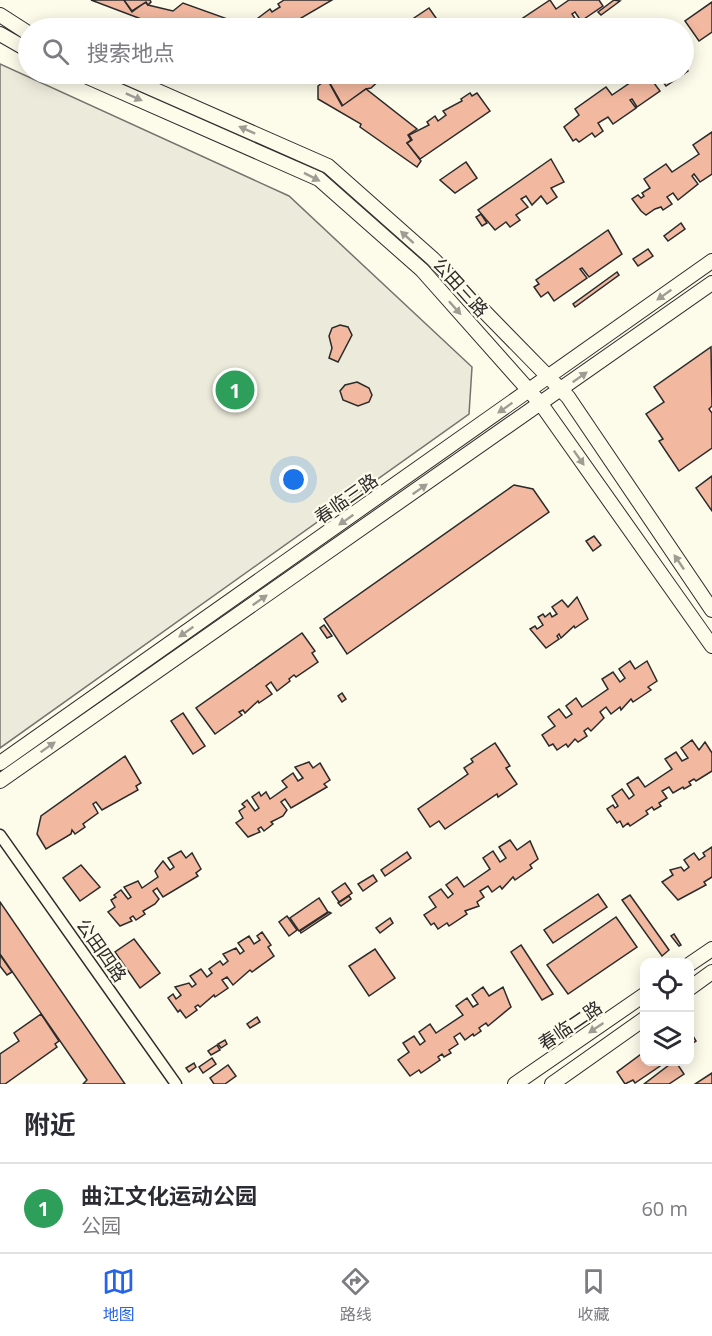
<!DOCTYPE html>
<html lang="zh">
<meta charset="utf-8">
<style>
:root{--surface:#fff;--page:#f7f7f7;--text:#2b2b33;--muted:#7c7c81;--line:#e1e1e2;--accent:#2563eb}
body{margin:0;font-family:"Open Sans","Noto Sans SC",sans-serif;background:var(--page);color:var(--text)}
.controls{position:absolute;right:18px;bottom:18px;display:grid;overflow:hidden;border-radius:12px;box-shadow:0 3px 15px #0003}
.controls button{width:54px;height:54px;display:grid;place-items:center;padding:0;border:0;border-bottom:2px solid var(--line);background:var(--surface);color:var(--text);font:30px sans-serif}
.you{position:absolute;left:294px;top:480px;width:21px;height:21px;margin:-15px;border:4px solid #fff;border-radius:50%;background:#1a73e8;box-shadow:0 0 0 9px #1a73e833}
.badge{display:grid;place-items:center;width:39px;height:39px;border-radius:50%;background:var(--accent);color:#fff;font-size:20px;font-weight:700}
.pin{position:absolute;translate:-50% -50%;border:3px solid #fff;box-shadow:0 2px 6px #0006}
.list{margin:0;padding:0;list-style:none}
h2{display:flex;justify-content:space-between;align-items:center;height:78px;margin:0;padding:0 24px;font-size:26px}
h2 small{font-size:20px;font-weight:400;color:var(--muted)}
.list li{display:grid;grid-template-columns:39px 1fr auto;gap:18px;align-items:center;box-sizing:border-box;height:90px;padding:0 24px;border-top:2px solid var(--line)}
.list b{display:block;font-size:22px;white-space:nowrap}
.list p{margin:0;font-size:20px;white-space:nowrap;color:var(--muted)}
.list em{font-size:20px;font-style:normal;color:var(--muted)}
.icon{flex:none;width:33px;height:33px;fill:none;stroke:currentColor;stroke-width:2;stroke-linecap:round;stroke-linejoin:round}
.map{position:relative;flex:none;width:712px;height:1084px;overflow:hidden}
.search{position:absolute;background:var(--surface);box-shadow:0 3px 15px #0003;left:18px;right:18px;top:18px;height:66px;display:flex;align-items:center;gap:15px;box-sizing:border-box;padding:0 21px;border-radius:33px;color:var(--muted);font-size:22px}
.sheet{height:168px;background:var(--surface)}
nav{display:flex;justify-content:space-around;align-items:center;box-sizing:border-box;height:84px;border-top:2px solid var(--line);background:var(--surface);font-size:16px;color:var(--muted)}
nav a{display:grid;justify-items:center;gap:3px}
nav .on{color:var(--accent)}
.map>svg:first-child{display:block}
.green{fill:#ecebdb;stroke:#74746e;stroke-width:1.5}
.building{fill:#f2b8a0;stroke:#2b2b2b;stroke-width:1.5}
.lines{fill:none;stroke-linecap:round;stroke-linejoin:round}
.minor-casing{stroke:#2b2b2b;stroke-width:13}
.tertiary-casing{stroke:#2b2b2b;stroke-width:16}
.minor{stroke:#fdfbea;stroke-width:10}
.tertiary{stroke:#fdfbea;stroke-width:14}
.oneway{fill:#9e9d94}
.labels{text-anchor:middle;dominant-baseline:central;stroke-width:4.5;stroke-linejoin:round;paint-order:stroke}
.street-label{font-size:18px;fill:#2b2b2b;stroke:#fdfbea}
</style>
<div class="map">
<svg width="712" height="1084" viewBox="0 0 712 1084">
<rect width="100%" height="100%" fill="#fdfbea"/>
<path class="green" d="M0,64l289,132 183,171 -3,47 -469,334z"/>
<g class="building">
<path d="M91,0h33l8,12 13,-10 3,3 25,6 10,-8 53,19 4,6h-75z"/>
<path d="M124,0h26l1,2 -3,3 -2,-3 -14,9z"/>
<path d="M284,0h48l-31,18 1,2 -11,8h-46l25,-19 2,3 8,-5 -2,-3z"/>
<path d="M550,0l6,9 13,-9h30l4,6 -22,15 -6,-9 -3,2 6,9 -8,5h-54l4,-2 -3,-4z"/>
<path d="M614,0l6,1 -19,14 -3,-3z"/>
<path d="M712,2v30l-13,9 -14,-20z"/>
<path d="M429,8l14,20h-44z"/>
<path d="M684,61l4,10 -22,15 -5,-7 -7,4 6,8 -23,16 -5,-8 -2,1 6,8 -23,16 -5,-7 -10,6 5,8 -8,6 -3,-4 -13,9 -3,-3 -3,2 -9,-14 15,-12 -4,-6 31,-22 6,8 22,-15 -4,-6h54z"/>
<path d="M333,74h58l-5,3 -1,-2 -14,13 -5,1 -23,17 -16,-28z"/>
<path d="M327,79l15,27 24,-17 51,40 -9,6 3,5 -4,3 14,18 -4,6 -57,-40 1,-3 -43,-25v-13z"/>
<path d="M470,93l2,3 5,-3 13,18 -70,48 -13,-16 5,-3 -3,-5 20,-10 -2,-3 8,-6 3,5 8,-6 -3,-4 19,-10 -1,-2z"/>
<path d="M712,132v42l-12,8 -6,-8 -2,2 6,8 -20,16 -5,-7 -6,4 5,7 -9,6 -2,-3 -6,2 -9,6 -5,-4 -9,-12 6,-4 3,3 3,-2 -2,-3 8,-5 -6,-9 22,-15 6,8 27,-18 -6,-9z"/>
<path d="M551,159l13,23 -13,6 6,9 -10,7 -6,-8 -9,9 -6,-9 -5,3 7,8 -12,8 4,5 -10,7 -4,-5 -11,8 -17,-20z"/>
<path d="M466,162l11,16 -22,15 -15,-13z"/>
<path d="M481,214l6,9 -5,3 -6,-9z"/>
<path d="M681,223l4,6 -17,12 -4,-5z"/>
<path d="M608,230l14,24 -33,23 -7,-9 -2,1 7,9 -33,23 -6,-9 -7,5 -7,-10 5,-3 -3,-4z"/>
<path d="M648,249l5,7 -15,10 -5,-7z"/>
<path d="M617,272l2,3 -44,32 -2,-3z"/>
<path d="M340,325l8,2 4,8 -14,27 -9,-4 3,-10 -3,-12 3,-8z"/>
<path d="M711,347l1,59 -3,3 3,4v35l-33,23 -20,-30 4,-2 -17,-25 18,-12 -10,-15z"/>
<path d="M357,382l12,6 3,7 -3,7 -11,4 -15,-6 -3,-9 5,-6z"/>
<path d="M712,476v35l-16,-23z"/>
<path d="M514,485l19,4 16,23 -202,142 -23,-35z"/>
<path d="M594,536l7,9 -8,6 -7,-10z"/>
<path d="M577,597l11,22 -13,9 -1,-2 -13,12 -2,-4 -2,2 2,3 -13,9 -16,-19 5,-3 2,3 6,-4 -5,-8 5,-3 2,3 5,-4 2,4 5,-3 -5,-7 10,-7 6,7z"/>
<path d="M324,625l8,11 -5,2 -7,-10z"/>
<path d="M302,633l13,18 -3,2 6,9 -22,15 -2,-2 -5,4 1,2 -13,10 -6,-9 -5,4 6,8 -13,9 -1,-2 -13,12 -2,-3 -4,2 3,3 -27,19 -19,-26z"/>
<path d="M630,661l5,8 12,-8 10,20 -9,6 3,3 -18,12 -2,-3 -10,11 -1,-3 -9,7 -5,-7 -6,5 4,6 -13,13 -3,-3 -4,3 3,5 -9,6 -3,-3 -7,8 -2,-3 -9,6 -4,-6 -4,2 -7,-11 13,-9 -7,-9 11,-8 7,9 6,-4 -6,-8 10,-8 6,9 26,-18 -6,-10 11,-7 7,10 5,-4 -6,-9z"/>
<path d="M342,693l4,6 -4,3 -4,-6z"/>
<path d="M183,713l22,33 -12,8 -22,-33z"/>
<path d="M692,740l7,10 6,-8 7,11v18l-16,10 -2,-2 -5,3 2,3 -7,4 -1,-2 -10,6 -4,-6 -7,4 5,7 -8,5 2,3 -7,4 -2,-3 -6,4 2,3 -18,12 -2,-3 -5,4 -3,-6 -3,2 -10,-14 6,-4 2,3 3,-2 -6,-10 10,-7 7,10 5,-4 -7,-11 11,-7 7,10 27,-18 -7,-10 11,-7 6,9 6,-3 -7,-10z"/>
<path d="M495,743l15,23 -4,2 11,16 -19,13 -1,-3 -52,35 -6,-8 -9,6 -12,-18 50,-35 -4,-6 9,-6 -2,-3z"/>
<path d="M125,756l16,27 -5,3 2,4 -36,20 -6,-8 -3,2 5,9 -15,11 2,3 -10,7 -3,-4 -1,4 -25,15 -9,-15 4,-18z"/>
<path d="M309,762l4,6 7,-5 10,17 -6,4 3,3 -36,21 -6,-9 -4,3 6,8 -4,6 -12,6 2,2 -9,7 -3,-4 -3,2 2,3 -12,5 -12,-14 7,-5 -4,-7 6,-4 -3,-3 5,-4 8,11 4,-3 -7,-11 7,-5 2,4 5,-4 4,7 17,-12 -5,-6 11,-8 5,8 5,-3 -8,-11z"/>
<path d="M510,840l7,10 13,-9 8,18 -8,6 2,3 -17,12 -2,-3 -11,12 -2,-3 -8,6 -4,-6 -8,5 4,6 -7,5 2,4 -14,5 2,3 -18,12 -2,-3 -9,6 -4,-6 -3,2 -7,-10 12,-8 -7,-10 12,-8 7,9 5,-4 -7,-9 11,-8 7,10 26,-18 -7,-11 10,-7 7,11 6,-4 -7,-11z"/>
<path d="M712,847v30l-8,5 2,3 -28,15 -16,-18 11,-7 -3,-5 11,-3 3,4 5,-4 -5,-7 10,-7 5,7 6,-4 -2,-3z"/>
<path d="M181,851l5,7 6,-5 9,16 -5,4 2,3 -35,21 -6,-9 -4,3 6,8 -4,5 -12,7 2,3 -9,6 -3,-4 -3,2 2,3 -12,5 -12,-14 7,-5 -4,-7 5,-3 -2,-2 7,-5 7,9 3,-2 -7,-10 14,-6 4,7 16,-11 -3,-6 8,-10 7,9 4,-3 -6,-9z"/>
<path d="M407,852l4,6 -26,18 -4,-6z"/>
<path d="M81,865l19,22 -20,14 -17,-23z"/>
<path d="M373,875l4,6 -14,10 -5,-7z"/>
<path d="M345,883l7,10 -13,9 -7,-10z"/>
<path d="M598,894l9,13 -54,36 -9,-13z"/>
<path d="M630,895l39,55 -7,6 -40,-56z"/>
<path d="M349,896l2,3 -10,7 -3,-3z"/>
<path d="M319,898l9,14 -29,19 -9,-13z"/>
<path d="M0,902l125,182h-42l4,-4 -87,-126z"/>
<path d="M329,912l2,1 -30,20 -1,-2z"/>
<path d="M287,916l10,14 -8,6 -10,-14z"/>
<path d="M616,917l21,30 -69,47 -21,-29z"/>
<path d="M390,918l3,5 -13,10 -4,-5z"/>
<path d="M262,932l9,13 -3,2 6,9 -22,16 -2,-2 -17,15 -6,-8 -5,3 6,8 -13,9 -1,-2 -14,12 -2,-2 -3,2 2,3 -11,8 -6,-8 -2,2 -10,-14 5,-4 3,5 5,-4 -6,-8 14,-4 3,4 4,-3 -6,-8 11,-7 6,8 5,-4 -3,-4 11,-8 3,4 5,-4 -5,-7 13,-6 4,6 4,-3 -6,-8 11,-7 5,8 6,-4 -3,-4z"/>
<path d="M674,934l7,11 -2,1 -8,-10z"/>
<path d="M134,939l26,34 -20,15 -25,-36z"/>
<path d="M521,945l32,49 -11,6 -31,-48z"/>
<path d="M375,949l20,29 -26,18 -20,-30z"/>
<path d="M0,955l12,17 -5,3 -7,-9z"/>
<path d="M483,987l6,9 14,-9 8,20 -23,19 -2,-3 -7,5 2,3 -7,5 -1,-2 -8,6 -5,-7 -6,4 4,7 -9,6 2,3 -7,4 -2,-3 -4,3 2,3 -19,13 -2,-3 -9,6 -12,-16 11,-8 -6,-9 11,-7 6,9 5,-4 -6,-9 11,-8 6,9 27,-18 -7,-9 11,-8 6,9 5,-3 -6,-9z"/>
<path d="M41,1014l18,27 -4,3 2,3 -52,37h-5v-30l19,-13 -5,-8z"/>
<path d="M257,1017l3,5 -10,6 -3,-4z"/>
<path d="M690,1031l6,10 -6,4z"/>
<path d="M225,1040l2,4 -6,4 -3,-4z"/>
<path d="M217,1045l3,5 -9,5 -3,-4z"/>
<path d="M644,1052v10h22l-31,21 -2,-3 -8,4 -8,-12z"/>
<path d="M212,1058l4,6 -13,9 -4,-6z"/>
<path d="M673,1062h3l8,12 -15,10h-25z"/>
<path d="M194,1063l2,4 -7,5 -3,-4z"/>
<path d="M228,1065l8,11 -11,8h-11l-4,-6z"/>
<path d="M712,1073v11h-17z"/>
</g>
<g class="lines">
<g class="minor-casing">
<path id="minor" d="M0,835l176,249"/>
</g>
<g class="tertiary-casing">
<g id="tertiary">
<path d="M0,15l28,18"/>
<path d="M0,34l28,16"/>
<path d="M81,74l238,105 103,91 119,134 171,242"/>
<path d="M119,74l209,92 105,93 135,138 144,213"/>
<path d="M0,763l712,-502"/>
<path d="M0,781l712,-498"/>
<path d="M690,964l22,-15"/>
<path d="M690,988l22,-16"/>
<path d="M515,1084l129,-89"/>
<path d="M552,1084l92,-65"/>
</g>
</g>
<use href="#minor" class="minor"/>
<use href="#tertiary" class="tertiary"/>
</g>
<defs><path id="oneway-solid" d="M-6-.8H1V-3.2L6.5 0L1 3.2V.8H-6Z" transform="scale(1.5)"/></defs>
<g class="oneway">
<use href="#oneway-solid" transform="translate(134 97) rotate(24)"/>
<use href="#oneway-solid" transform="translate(247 130) rotate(-156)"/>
<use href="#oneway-solid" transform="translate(312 177) rotate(27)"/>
<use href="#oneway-solid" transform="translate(407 237) rotate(-138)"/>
<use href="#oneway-solid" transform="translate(664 295) rotate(145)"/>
<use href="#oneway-solid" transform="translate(455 308) rotate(48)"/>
<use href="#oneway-solid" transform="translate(580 377) rotate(-35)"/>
<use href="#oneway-solid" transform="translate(505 408) rotate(145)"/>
<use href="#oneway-solid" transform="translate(579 458) rotate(55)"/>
<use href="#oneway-solid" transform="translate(420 489) rotate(-35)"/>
<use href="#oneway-solid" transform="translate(346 520) rotate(145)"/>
<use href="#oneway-solid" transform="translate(679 562) rotate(-124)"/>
<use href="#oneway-solid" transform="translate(260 600) rotate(-35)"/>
<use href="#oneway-solid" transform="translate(186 632) rotate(145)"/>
<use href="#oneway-solid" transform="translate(48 747) rotate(-35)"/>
<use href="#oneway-solid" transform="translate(596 1028) rotate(146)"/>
</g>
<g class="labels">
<g class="street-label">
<text transform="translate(461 287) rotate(48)">公田三路</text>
<text transform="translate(346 498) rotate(-35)">春临三路</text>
<text transform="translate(102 950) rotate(55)">公田四路</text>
<text transform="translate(570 1025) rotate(-34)">春临二路</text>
</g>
</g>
</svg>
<div class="controls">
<button><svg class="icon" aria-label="locate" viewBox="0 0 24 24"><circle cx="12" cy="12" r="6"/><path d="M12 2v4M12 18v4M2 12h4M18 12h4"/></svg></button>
<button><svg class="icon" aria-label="layers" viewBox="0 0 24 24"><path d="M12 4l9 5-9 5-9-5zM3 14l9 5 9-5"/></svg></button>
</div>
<div class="you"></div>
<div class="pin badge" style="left:235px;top:390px;background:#2e9e5b">1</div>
<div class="search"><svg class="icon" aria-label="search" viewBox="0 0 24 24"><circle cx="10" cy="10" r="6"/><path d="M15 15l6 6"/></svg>搜索地点</div>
</div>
<section class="sheet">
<h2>附近<small></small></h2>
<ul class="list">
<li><span class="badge" style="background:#2e9e5b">1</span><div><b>曲江文化运动公园</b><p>公园</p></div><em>60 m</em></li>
</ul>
</section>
<nav>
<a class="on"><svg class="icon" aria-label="map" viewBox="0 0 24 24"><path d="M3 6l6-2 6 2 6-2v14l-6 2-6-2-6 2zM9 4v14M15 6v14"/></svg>地图</a>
<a><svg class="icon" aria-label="directions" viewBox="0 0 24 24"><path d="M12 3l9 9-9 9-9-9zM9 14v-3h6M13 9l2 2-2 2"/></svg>路线</a>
<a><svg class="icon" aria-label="saved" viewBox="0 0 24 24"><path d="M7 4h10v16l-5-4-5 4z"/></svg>收藏</a>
</nav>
